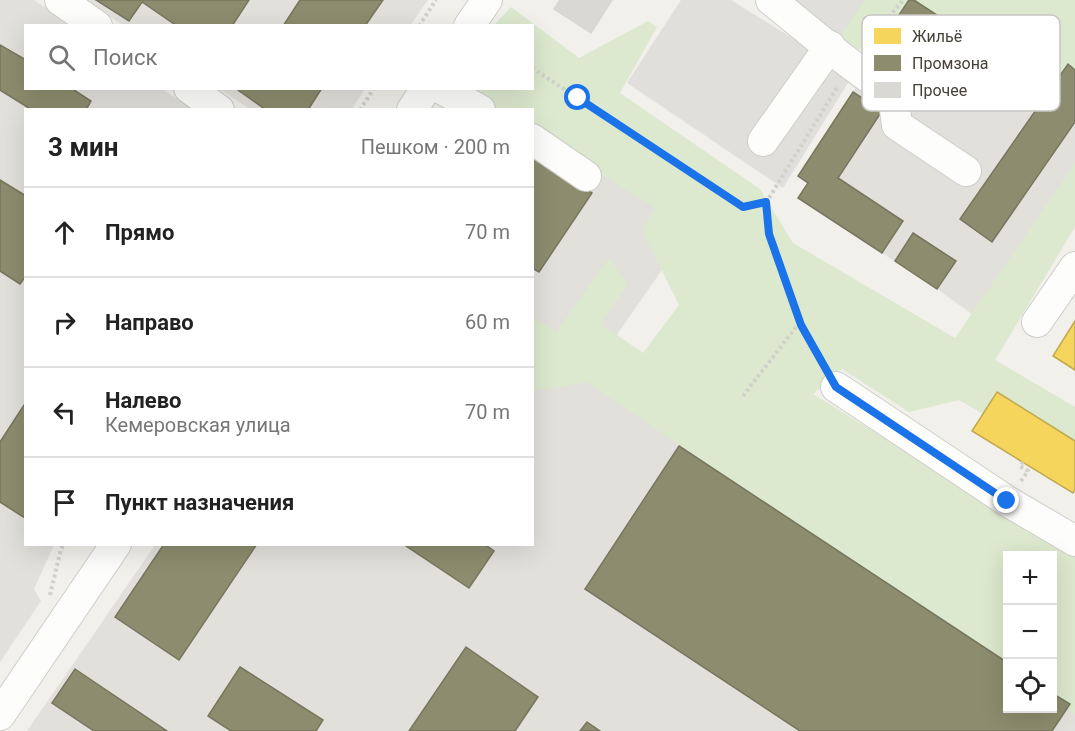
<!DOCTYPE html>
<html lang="ru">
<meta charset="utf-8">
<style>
:root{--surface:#fff;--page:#f6f6f6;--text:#222;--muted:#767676;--line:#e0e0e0}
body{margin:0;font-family:Roboto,sans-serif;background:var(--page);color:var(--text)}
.controls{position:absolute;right:18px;bottom:18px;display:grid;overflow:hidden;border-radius:0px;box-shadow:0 6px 24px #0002}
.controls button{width:54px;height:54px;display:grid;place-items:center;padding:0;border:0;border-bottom:2px solid var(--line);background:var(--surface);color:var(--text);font:30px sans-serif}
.stop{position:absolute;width:18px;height:18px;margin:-14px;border:4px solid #1a73e8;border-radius:50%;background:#fff}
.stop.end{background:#1a73e8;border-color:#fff;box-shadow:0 2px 6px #0008}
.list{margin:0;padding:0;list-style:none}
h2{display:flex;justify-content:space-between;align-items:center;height:78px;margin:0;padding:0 24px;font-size:26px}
h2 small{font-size:20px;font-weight:400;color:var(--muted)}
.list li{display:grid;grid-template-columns:39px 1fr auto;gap:18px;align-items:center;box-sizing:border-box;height:90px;padding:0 24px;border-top:2px solid var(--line)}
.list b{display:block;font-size:22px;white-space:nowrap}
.list p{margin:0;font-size:20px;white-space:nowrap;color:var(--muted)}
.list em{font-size:20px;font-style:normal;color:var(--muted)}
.icon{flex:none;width:33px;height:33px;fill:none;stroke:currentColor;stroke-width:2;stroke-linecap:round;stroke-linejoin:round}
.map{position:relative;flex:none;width:1075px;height:731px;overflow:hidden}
.search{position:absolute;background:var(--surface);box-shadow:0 6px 24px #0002;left:24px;top:24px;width:510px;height:66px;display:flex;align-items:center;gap:15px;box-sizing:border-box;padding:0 21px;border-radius:0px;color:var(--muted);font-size:22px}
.panel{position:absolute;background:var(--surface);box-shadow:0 6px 24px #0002;left:24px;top:108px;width:510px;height:438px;border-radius:0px}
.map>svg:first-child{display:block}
.industrial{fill:#e2e0db}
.green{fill:#dce9ce}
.parking{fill:#e0dfdb}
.homes{fill:#f6d55c;stroke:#c1a951;stroke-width:1.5}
.industry{fill:#8c8c6e;stroke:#77765e;stroke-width:1.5}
.building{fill:#dad8d4;stroke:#d9d7d1;stroke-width:1.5}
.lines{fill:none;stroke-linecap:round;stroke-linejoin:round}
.minor-casing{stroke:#cecdc9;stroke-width:32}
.path{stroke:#d1d0cb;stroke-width:4;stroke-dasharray:3 3;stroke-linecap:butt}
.minor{stroke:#fdfdfc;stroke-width:30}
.route{stroke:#1a73e8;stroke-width:8}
.key{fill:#fff;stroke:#c8c6c3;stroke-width:1.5}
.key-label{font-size:16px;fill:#464238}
</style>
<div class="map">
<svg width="1075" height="731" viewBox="0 0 1075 731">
<rect width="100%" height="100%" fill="#f1f0eb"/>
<g class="industrial">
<path d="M0,0h34l37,25 -45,1v62l136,1 30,20 -166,1v434l28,1 -20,44 7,12 -41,61z"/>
<path d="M84,0h344l-18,26 -287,-1z"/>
<path d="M909,0l166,43v134l-103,137 -35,-25 -139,-91 10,-15 -10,-7 55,-84 30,-53z"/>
<path d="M219,89h146l-14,21 -101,-1z"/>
<path d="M466,89h54l186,118 -102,146 404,355h44l23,-51v74h-1048l128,-186 377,-1v-434l-80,-1z"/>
</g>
<g class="green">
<path d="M852,0h223v88l-84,-47 -90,20 -58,-16 -5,-24z"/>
<path d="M511,7l68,51 69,-37 9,6 -37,66 140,96 33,54 162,95 120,-175v64l-80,133 80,47v60l-116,-67 -50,12 -67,-43 -29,25 262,162v158l-22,-16 -1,-142h-44l-1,112 -420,-286 -54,9v-74l23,15 53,-74 19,26 -27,40 42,29 36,-48 -37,-75 13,-22 -122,-77 -1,-21 -33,-1 -22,-20 55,-1v-62l-38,-1z"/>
</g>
<g class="parking">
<path d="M681,0h50l92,57 28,21 -68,110 -156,-105z"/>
<path d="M787,0h78l-26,37z"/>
</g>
<g class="homes">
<path d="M1075,321v49l-22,-14z"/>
<path d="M997,392l78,49v49l-2,3 -101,-62z"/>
</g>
<g class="industry">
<path d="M96,0h153l-17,26h-55l-35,-24 -13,19z"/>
<path d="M300,0h83l-18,26h-82z"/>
<path d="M909,0h5l64,42 -27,41 -68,-44z"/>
<path d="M0,45l26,15v28h45l20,13 -5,9h-54l-32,-20z"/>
<path d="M1068,64l7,6v52l-83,120 -32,-23z"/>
<path d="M239,88h83l-14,22h-42l-28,-20z"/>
<path d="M853,92l29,19 -44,67 65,43 -21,32 -84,-55 10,-15 -10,-7z"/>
<path d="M532,154l60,39 -53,79 -7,-4z"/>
<path d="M0,180l26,16v80l-6,8 -20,-13z"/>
<path d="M913,233l43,28 -19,28 -42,-28z"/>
<path d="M26,402v115l-1,1 -25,-16v-60z"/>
<path d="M679,446l329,217v45h44v-15l18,11 -18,27h-252l-215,-142z"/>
<path d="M164,544h93l-78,116 -64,-43z"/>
<path d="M403,544h81l10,7 -25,37z"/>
<path d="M466,647l72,50 -23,34h-106z"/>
<path d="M240,667l83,53 -7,11h-85l-23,-15z"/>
<path d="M75,669l92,62h-73l-42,-28z"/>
<path d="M587,722l13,9h-20z"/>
</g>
<path class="building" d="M560,0h52l-21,33 -37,-24z"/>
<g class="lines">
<g class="minor-casing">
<g id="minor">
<path d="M60,0l37,26"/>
<path d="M771,0c40,32 79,67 122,94l4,31 69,46"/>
<path d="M469,26l18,-26"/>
<path d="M189,88l30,22"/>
<path d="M440,88l40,22"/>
<path d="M412,110l14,-22"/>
<path d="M532,139l54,37"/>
<path d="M763,141l67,-95"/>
<path d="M1037,322l38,-55"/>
<path d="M836,387l171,114 68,40"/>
<path d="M0,715l116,-171"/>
</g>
</g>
<g class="path">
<path d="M419,26l17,-26"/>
<path d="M866,45l37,-45"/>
<path d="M532,68l211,139 23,-4 3,31 32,91"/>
<path d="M360,110l14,-22"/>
<path d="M766,203l72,-117"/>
<path d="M743,396l56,-73 26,44"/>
<path d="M1021,481l7,-10 -8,-5 3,-4"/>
<path d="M50,595l11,-46 3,-5"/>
</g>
<use href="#minor" class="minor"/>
</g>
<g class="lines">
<path class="route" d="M578,98l165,109 23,-5 3,32 32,91 35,62 171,114"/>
</g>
<rect x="862" y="15" width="198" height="96" rx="9" class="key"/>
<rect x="874" y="28" width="27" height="16" fill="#f6d55c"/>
<rect x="874" y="55" width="27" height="16" fill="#8c8c6e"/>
<rect x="874" y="82" width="27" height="16" fill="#dad8d4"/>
<g class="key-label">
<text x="912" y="42">Жильё</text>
<text x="912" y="69">Промзона</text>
<text x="912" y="96">Прочее</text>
</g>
</svg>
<div class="controls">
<button>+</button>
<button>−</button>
<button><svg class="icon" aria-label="locate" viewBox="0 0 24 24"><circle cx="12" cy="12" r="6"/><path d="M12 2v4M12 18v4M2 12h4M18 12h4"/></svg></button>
</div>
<div class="stop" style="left:578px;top:98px"></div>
<div class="stop end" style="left:1007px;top:501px"></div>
<div class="search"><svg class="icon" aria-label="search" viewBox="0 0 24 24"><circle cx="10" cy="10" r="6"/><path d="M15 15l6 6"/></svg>Поиск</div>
<section class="panel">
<h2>3 мин<small>Пешком · 200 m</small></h2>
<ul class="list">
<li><svg class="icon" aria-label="ahead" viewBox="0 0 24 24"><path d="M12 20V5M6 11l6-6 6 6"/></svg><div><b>Прямо</b></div><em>70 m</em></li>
<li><svg class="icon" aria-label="right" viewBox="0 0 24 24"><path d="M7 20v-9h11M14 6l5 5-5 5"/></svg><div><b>Направо</b></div><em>60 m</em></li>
<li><svg class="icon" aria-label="left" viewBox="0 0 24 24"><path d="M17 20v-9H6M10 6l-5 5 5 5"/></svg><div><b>Налево</b><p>Кемеровская улица</p></div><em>70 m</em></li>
<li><svg class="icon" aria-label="arrive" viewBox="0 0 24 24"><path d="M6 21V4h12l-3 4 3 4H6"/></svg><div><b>Пункт назначения</b></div></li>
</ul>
</section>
</div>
